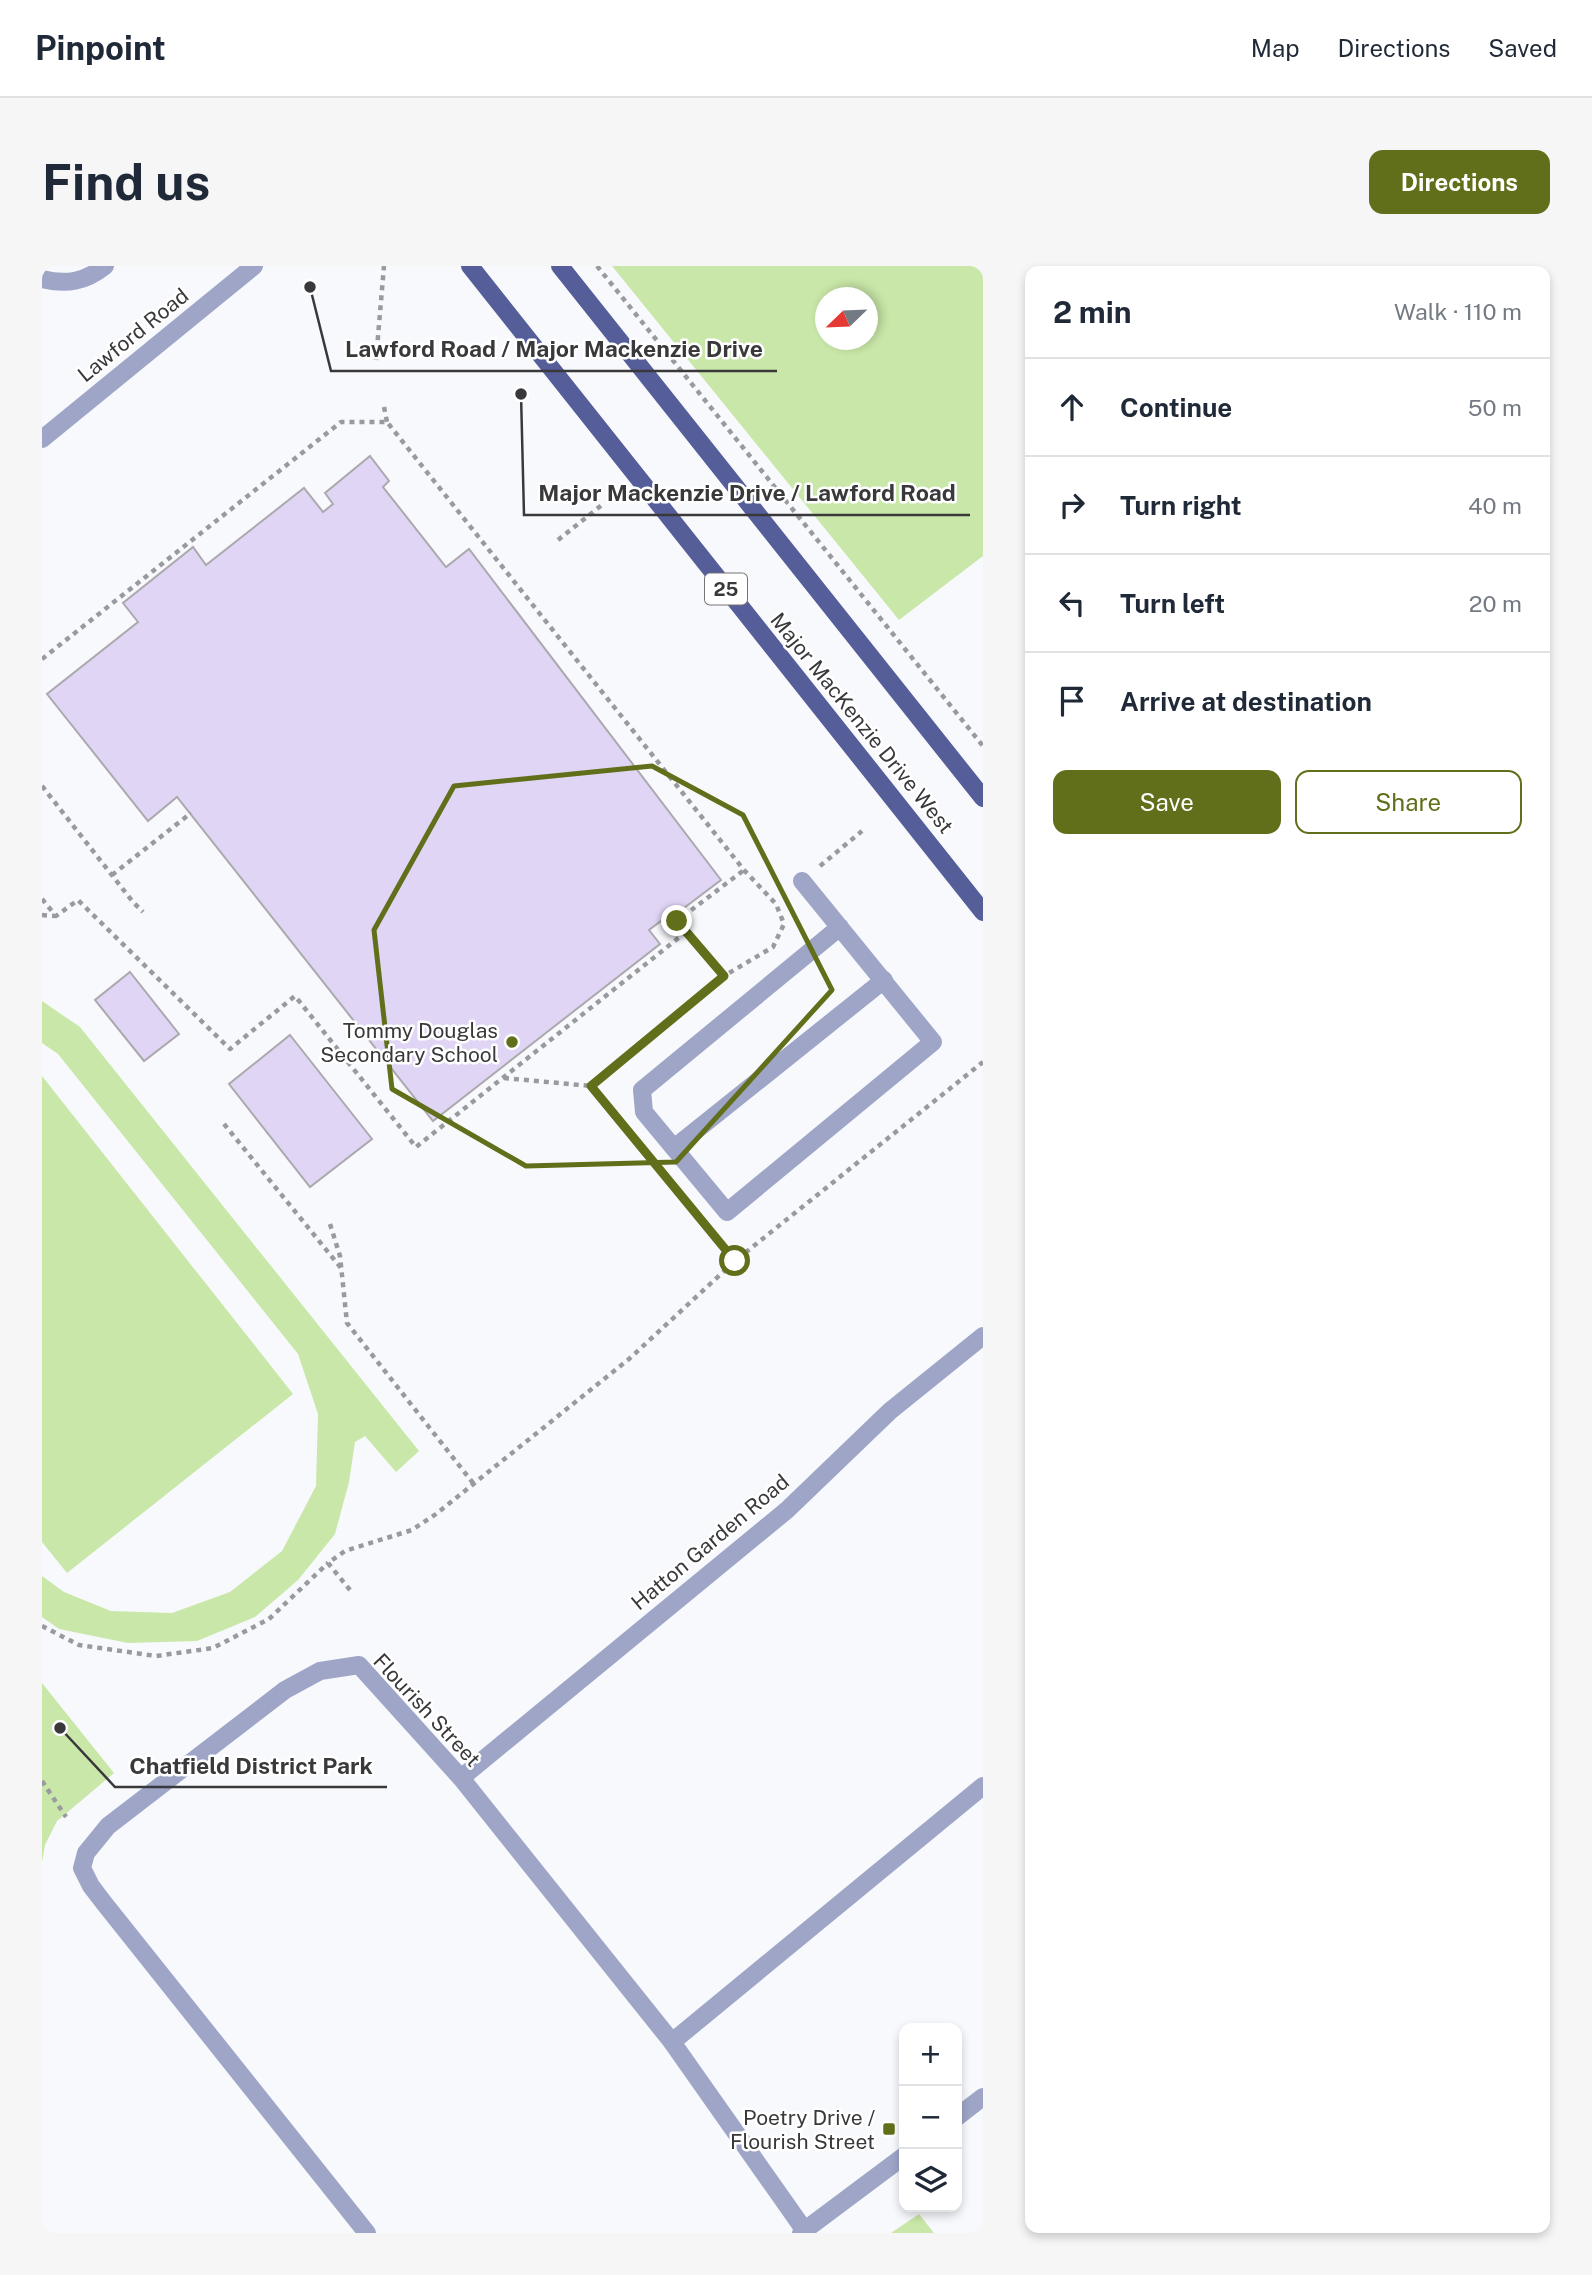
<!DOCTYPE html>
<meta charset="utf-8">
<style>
:root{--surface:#fff;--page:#f6f6f7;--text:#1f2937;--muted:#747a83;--line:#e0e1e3;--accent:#616f1a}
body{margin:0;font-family:"Public Sans",sans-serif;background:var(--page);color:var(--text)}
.controls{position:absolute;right:21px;bottom:21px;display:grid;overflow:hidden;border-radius:14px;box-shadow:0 4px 10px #0003}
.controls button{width:63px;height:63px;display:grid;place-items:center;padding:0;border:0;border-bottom:2px solid var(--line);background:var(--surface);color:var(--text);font:35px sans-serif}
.compass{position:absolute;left:773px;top:21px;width:63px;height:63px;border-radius:50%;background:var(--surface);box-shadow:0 4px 10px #0003;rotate:247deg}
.stop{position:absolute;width:21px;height:21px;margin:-16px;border:5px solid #616f1a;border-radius:50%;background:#fff}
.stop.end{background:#616f1a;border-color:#fff;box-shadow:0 2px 7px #0008}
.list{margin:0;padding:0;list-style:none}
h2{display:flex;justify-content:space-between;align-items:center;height:91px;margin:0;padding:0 28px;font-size:30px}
h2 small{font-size:23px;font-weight:400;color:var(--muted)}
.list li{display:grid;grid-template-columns:46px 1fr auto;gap:21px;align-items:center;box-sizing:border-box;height:98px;padding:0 28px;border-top:2px solid var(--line)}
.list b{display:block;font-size:26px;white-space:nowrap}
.list em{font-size:23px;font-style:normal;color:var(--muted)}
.actions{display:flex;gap:14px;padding:21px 28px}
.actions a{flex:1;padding:16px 0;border:2px solid var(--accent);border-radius:14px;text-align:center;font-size:24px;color:var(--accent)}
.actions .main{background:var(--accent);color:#fff}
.icon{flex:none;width:38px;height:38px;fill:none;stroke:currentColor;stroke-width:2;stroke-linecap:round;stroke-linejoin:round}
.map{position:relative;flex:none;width:941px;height:1967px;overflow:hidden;border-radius:14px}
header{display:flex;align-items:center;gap:42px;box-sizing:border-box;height:98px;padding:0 35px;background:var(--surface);border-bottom:2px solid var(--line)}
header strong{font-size:33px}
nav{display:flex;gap:38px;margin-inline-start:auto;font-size:24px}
.intro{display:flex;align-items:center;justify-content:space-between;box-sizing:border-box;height:168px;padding:0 42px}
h1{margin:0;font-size:49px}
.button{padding:18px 32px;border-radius:14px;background:var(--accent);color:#fff;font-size:24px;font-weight:700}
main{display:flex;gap:42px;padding:0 42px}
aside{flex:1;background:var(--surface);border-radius:14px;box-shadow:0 4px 10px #0003}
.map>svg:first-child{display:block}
.green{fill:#c9e7a8;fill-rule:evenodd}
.building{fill:#e1d5f5;stroke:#aba9ad;stroke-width:2}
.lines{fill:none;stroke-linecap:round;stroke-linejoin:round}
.path{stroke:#999a9d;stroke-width:4.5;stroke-dasharray:5 5;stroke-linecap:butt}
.minor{stroke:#9ea5c7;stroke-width:18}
.major{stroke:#565e9a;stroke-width:18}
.route{stroke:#616f1a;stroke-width:9}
.marked{fill:none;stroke:#616f1a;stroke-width:5;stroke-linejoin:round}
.poi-dot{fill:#616f1a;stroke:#fff;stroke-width:2.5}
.labels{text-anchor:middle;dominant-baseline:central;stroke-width:5;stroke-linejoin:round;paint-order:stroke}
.shield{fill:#fff;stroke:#747476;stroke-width:2}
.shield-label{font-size:19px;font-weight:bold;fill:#39393b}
.street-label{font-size:21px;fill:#39393b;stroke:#fff}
.poi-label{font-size:21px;fill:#39393b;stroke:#fff;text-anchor:end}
.leader{fill:none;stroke:#39393b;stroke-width:2.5}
.callout-dot{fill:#39393b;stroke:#fff;stroke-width:2.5}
.callout-label{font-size:23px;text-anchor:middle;font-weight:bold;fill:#39393b;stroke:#fff;stroke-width:5;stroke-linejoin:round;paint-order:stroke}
</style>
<header>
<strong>Pinpoint</strong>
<nav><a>Map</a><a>Directions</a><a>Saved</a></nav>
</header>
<div class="intro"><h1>Find us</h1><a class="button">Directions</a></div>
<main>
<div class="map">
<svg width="941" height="1967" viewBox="0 0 941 1967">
<rect width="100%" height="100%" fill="#f8f9fd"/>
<g class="green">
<path d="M570,0h371v290l-84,64zM783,32h42v42h-42z"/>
<path d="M0,735l38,26 339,424 -23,21 -31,-36 -10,6 -6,40 -14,52 -37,46 -43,37 -58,24 -69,2 -69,-14 -17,-12v-41l22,16 47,19 61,2 58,-21 52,-41 34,-65 2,-72 -20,-60 -240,-300 -16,-11z"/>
<path d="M0,810l251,318 -226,179 -25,-31z"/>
<path d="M0,1417l72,90 -57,48 -12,24 -3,17z"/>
<path d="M877,1948l15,19h-43z"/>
</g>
<g class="building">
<path d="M328,190l19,25 -6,6 63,80 23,-18 252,331 -53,40 -3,-2 -16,12 11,14 -227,177 -256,-324 -29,24 -101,-127 91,-72 -15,-19 70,-56 13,18 98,-77 19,24 10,-8 -8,-11z"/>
<path d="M88,706l49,62 -35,27 -49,-61z"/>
<path d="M248,769l82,104 -62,48 -81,-103z"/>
</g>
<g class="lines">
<g class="path">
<path d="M555,0l386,480"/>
<path d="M334,94l8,-94"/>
<path d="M342,141l3,15"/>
<path d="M516,274l45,-36"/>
<path d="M0,393l299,-237h46l357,448 32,34 8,20 -11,23 -49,29 -133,110"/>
<path d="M0,520l91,116 10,10"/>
<path d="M778,600l42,-35"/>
<path d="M70,609l79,-62"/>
<path d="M0,633l14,17 22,-16 152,149 65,-53 121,151 270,-215"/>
<path d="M0,649l13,1"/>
<path d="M682,710l-47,-55 67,-51"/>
<path d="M462,812l87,8 30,37"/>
<path d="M182,858l117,144"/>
<path d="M288,958l10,32 7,67 126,160"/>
<path d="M670,966l23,28"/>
<path d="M308,1324l-22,-27 17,-12 67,-21 24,-16 193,-155 106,-98 248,-199"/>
<path d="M0,1360l37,19 77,11 57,-8 56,-29 59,-56"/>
<path d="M0,1515l24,36"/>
</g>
<g class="minor">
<path d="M0,13c24,6 43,3 63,-13"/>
<path d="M0,173l212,-173"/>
<path d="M760,615l131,161 -206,170 -83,-100 -2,-22 198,-163"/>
<path d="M632,882l210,-168"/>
<path d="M419,1512l326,-268 103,-99 93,-75"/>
<path d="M630,1776l311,-256"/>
<path d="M915,1851l26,-20"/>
<path d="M325,1967l-263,-330 -13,-17 -9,-18 4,-15 22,-27 177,-136 35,-19 39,-6 102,113 211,264 133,189"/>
<path d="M759,1967l103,-77"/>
</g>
<g class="major">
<path d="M428,0l513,646"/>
<path d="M518,0l423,532"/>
</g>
</g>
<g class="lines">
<path class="route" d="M635,655l47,55 -133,110 144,175"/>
</g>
<path class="marked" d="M610,500l91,49 89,175 -156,172 -150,4 -134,-77 -18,-159 80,-144z"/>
<g class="poi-dot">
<circle cx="470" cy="776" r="7"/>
<rect x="840" y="1856" width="14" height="14" rx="3.5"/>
</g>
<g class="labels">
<rect class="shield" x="663" y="307.5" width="42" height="31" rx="5"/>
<g class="shield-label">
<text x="684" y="323">25</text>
</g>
<g class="street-label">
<text transform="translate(91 69) rotate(-39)">Lawford Road</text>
<text transform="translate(820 457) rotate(51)">Major MacKenzie Drive West</text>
<text transform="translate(668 1276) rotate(-40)">Hatton Garden Road</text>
<text transform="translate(385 1444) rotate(47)">Flourish Street</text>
</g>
<g class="poi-label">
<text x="456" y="764">Tommy Douglas<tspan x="456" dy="24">Secondary School</tspan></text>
<text x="833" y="1851">Poetry Drive /<tspan x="833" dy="24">Flourish Street</tspan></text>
</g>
</g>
<path class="leader" d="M268 21L289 105H735M479 128L482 249H928M18 1462L73 1521H345"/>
<g class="callout-dot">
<circle cx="268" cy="21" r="7"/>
<circle cx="479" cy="128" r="7"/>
<circle cx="18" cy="1462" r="7"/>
</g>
<g class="callout-label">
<text x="512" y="91">Lawford Road / Major Mackenzie Drive</text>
<text x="705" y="235">Major Mackenzie Drive / Lawford Road</text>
<text x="209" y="1508">Chatfield District Park</text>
</g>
</svg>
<div class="controls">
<button>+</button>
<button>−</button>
<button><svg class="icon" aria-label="layers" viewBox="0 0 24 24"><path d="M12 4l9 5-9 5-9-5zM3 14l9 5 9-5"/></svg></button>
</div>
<svg class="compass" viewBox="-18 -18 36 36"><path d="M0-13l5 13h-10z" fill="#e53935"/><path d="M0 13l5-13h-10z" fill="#747a83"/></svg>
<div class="stop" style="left:693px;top:995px"></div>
<div class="stop end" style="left:635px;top:655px"></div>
</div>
<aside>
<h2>2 min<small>Walk · 110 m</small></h2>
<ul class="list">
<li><svg class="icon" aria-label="ahead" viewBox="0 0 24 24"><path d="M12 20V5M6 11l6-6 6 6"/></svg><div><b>Continue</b></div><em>50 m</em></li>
<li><svg class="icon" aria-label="right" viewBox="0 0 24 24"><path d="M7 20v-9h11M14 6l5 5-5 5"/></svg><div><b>Turn right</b></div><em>40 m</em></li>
<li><svg class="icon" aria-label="left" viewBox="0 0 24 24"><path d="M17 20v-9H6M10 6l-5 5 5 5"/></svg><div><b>Turn left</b></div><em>20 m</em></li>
<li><svg class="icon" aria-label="arrive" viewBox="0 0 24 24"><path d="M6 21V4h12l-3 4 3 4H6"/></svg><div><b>Arrive at destination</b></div></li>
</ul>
<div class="actions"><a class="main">Save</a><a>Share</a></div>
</aside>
</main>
